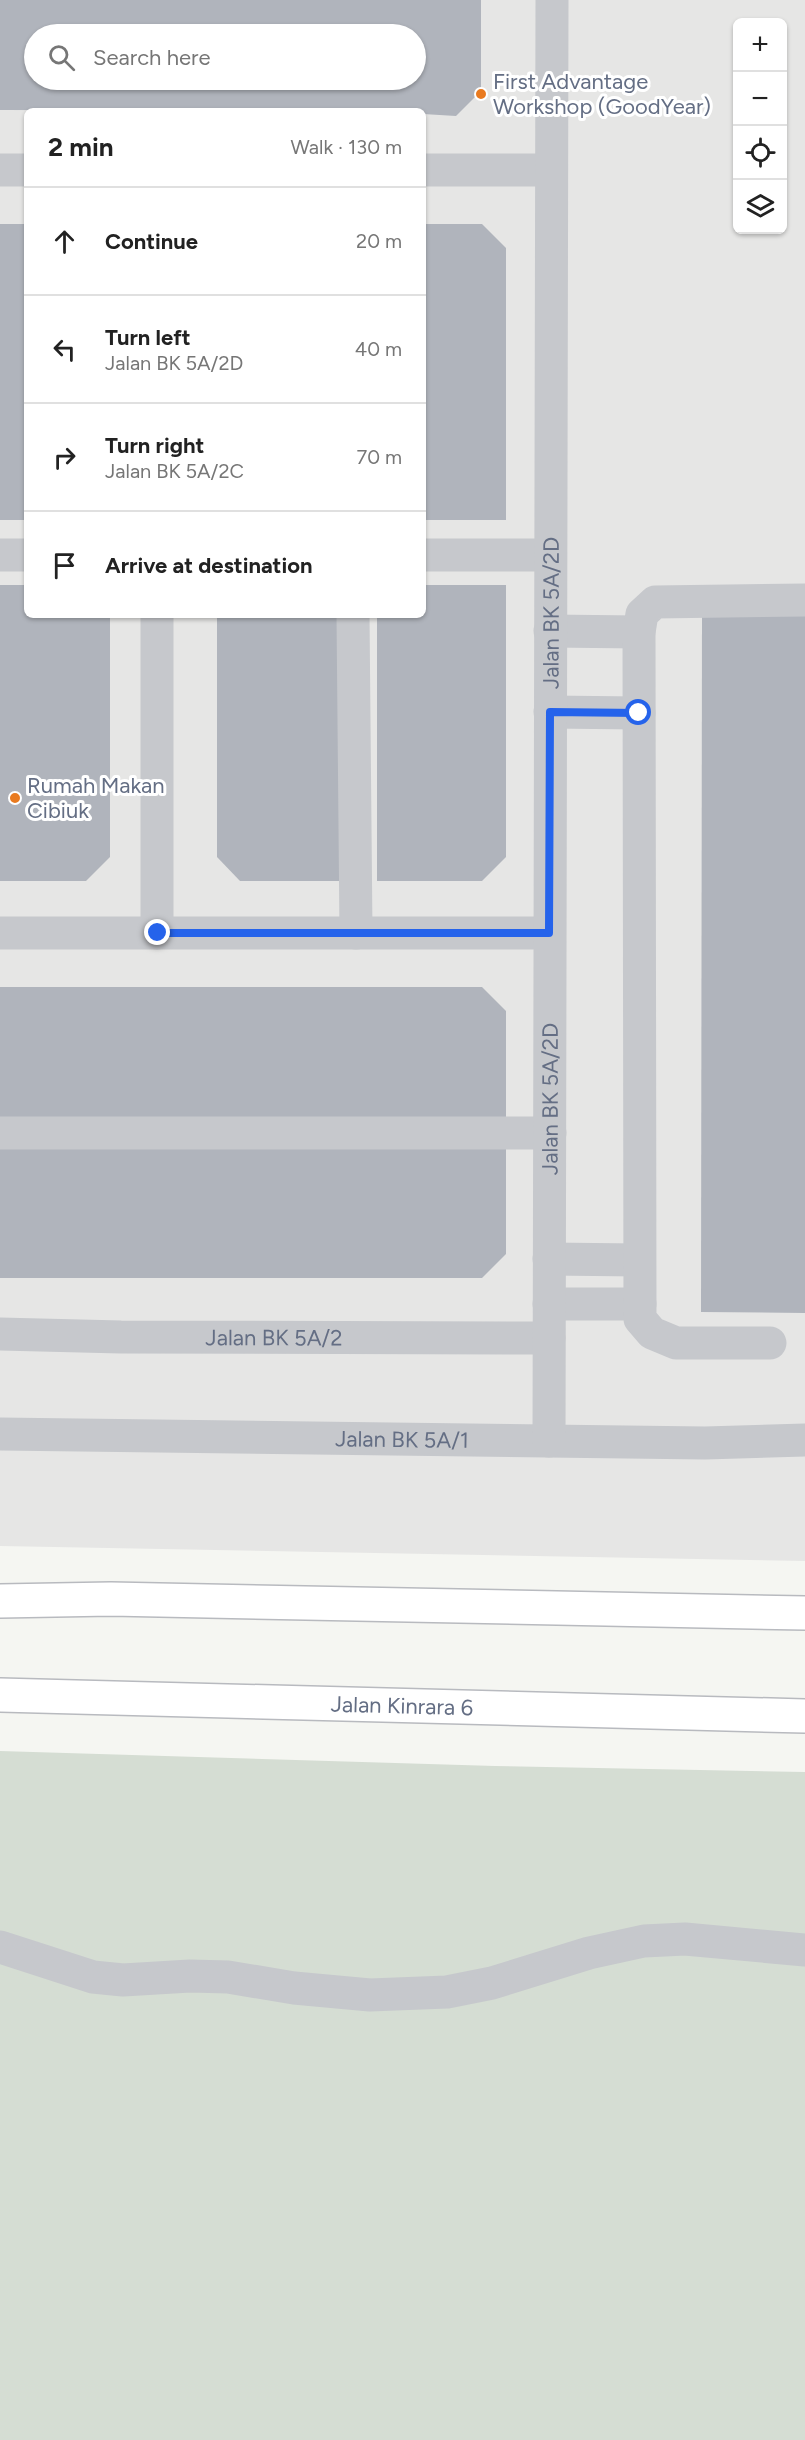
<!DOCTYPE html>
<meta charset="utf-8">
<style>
:root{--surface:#fff;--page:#f6f6f6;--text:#222;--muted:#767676;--line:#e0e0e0}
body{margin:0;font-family:Figtree,sans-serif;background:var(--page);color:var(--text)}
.controls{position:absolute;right:18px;top:18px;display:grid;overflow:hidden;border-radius:9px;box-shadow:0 2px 4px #0004}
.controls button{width:54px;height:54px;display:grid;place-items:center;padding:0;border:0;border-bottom:2px solid var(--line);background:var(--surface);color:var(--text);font:30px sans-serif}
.stop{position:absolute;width:18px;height:18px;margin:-14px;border:4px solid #2563eb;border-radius:50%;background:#fff}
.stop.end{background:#2563eb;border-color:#fff;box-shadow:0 2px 6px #0008}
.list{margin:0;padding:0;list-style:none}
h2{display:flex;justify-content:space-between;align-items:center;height:78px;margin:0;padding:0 24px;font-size:26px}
h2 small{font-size:20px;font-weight:400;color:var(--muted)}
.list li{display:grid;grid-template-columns:39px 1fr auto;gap:18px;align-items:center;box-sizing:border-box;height:108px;padding:0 24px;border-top:2px solid var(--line)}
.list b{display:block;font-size:22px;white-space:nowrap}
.list p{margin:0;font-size:20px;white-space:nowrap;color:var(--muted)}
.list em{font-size:20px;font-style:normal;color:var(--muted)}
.icon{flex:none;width:33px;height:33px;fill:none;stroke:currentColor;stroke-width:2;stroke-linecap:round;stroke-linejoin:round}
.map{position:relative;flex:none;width:805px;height:2440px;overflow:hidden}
.search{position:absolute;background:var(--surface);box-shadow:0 2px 4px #0004;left:24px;top:24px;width:402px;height:66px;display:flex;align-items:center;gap:15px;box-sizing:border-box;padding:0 21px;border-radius:33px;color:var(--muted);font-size:22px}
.panel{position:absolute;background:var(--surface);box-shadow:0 2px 4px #0004;left:24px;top:108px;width:402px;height:510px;border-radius:9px}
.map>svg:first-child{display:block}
.built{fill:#e6e6e5;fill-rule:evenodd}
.green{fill:#d5ddd3}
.building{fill:#b0b4bc;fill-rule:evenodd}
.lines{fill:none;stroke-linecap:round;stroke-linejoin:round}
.major-casing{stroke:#b8babf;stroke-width:36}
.minor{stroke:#c6c8cc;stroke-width:33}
.major{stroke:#fff;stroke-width:33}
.route{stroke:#2563eb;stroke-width:8}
.poi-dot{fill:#e97a1f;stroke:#fff;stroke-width:2}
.labels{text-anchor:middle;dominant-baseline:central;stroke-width:6;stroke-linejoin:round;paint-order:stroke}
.poi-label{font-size:22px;fill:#646e84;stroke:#fff;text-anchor:start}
.street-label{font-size:22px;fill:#646e84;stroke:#fff}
</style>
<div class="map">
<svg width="805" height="2440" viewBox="0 0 805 2440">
<rect width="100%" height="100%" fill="#f5f6f2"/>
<path class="built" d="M0,0h805v1561l-805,-15zM738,22h44v208h-44zM34,34h382v46h-382zM27,111h396v504h-396z"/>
<path class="green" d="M0,1751l495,15 310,6v668h-805z"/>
<g class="building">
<path d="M0,0h481v91l-25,25 -33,-2v-3l-423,-1zM34,34h382v46h-382z"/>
<rect x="0" y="224" width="27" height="296"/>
<path d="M423,224h59l24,24v272h-83z"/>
<path d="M0,585h27v30h83v242l-24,24h-86z"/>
<path d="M423,585h83v272l-24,24h-105v-266h46z"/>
<path d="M702,613l103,1v699l-104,-1z"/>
<path d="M217,615h128v266h-105l-23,-24z"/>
<path d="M0,987h482l24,24v106h-506z"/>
<path d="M0,1149h506v105l-24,24h-482z"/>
</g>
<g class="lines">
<g class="major-casing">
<g id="major">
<path d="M0,1601l111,-2 694,14"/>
<path id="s4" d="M0,1695l805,21"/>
</g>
</g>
<g class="minor">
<path d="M0,170h27"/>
<path d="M423,170h128"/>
<path d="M0,555h27"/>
<path d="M423,555h127"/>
<path d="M157,615v318"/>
<path d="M353,615l3,318"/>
<path d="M550,631l89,1"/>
<path d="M550,712l89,1"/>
<path d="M0,933h549"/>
<path d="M0,1133h550"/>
<path d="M549,1259l90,1"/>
<path d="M549,1304h91"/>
<path id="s1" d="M0,1334l121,3 428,1"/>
<path d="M770,1343h-94l-24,-10 -12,-14 -1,-687 3,-18 13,-12 150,-2"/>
<path id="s2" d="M0,1434l705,9 100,-3"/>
<path id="s3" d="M549,1441l3,-1441"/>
<path d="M0,1947l93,30 30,3 67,-4 38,1 66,11 76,7 77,-3 45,-9 97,-30 55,-12 41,-2 120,11"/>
</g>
<use href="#major" class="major"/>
</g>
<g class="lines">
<path class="route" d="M158,933h391l1,-221 89,1"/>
</g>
<g class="poi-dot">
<circle cx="481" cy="94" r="6"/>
<circle cx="15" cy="798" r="6"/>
</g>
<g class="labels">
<g class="poi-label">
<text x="493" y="81">First Advantage<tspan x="493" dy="25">Workshop (GoodYear)</tspan></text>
<text x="27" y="785">Rumah Makan<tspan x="27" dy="25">Cibiuk</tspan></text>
</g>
<g class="street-label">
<text stroke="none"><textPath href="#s3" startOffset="828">Jalan BK 5A/2D</textPath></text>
<text stroke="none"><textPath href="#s3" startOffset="342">Jalan BK 5A/2D</textPath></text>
<text stroke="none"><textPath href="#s1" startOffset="274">Jalan BK 5A/2</textPath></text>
<text stroke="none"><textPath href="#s2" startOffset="402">Jalan BK 5A/1</textPath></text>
<text stroke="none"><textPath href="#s4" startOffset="402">Jalan Kinrara 6</textPath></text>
</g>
</g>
</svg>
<div class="controls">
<button>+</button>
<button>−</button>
<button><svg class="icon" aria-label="locate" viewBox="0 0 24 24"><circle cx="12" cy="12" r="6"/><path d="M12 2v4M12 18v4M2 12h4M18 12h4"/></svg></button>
<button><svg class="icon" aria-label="layers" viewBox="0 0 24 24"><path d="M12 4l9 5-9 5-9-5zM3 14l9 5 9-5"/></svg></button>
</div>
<div class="stop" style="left:639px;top:713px"></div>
<div class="stop end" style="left:158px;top:933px"></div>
<div class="search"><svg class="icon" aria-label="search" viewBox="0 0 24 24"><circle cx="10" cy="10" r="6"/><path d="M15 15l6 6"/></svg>Search here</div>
<section class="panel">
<h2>2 min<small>Walk · 130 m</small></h2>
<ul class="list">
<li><svg class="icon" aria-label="ahead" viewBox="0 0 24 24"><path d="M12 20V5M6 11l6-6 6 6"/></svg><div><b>Continue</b></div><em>20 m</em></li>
<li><svg class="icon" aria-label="left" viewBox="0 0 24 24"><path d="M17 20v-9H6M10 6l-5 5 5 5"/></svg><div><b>Turn left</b><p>Jalan BK 5A/2D</p></div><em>40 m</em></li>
<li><svg class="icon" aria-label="right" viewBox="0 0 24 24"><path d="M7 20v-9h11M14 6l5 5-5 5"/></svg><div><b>Turn right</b><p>Jalan BK 5A/2C</p></div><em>70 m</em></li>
<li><svg class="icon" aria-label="arrive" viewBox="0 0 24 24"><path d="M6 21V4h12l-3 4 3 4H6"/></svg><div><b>Arrive at destination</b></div></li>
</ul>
</section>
</div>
